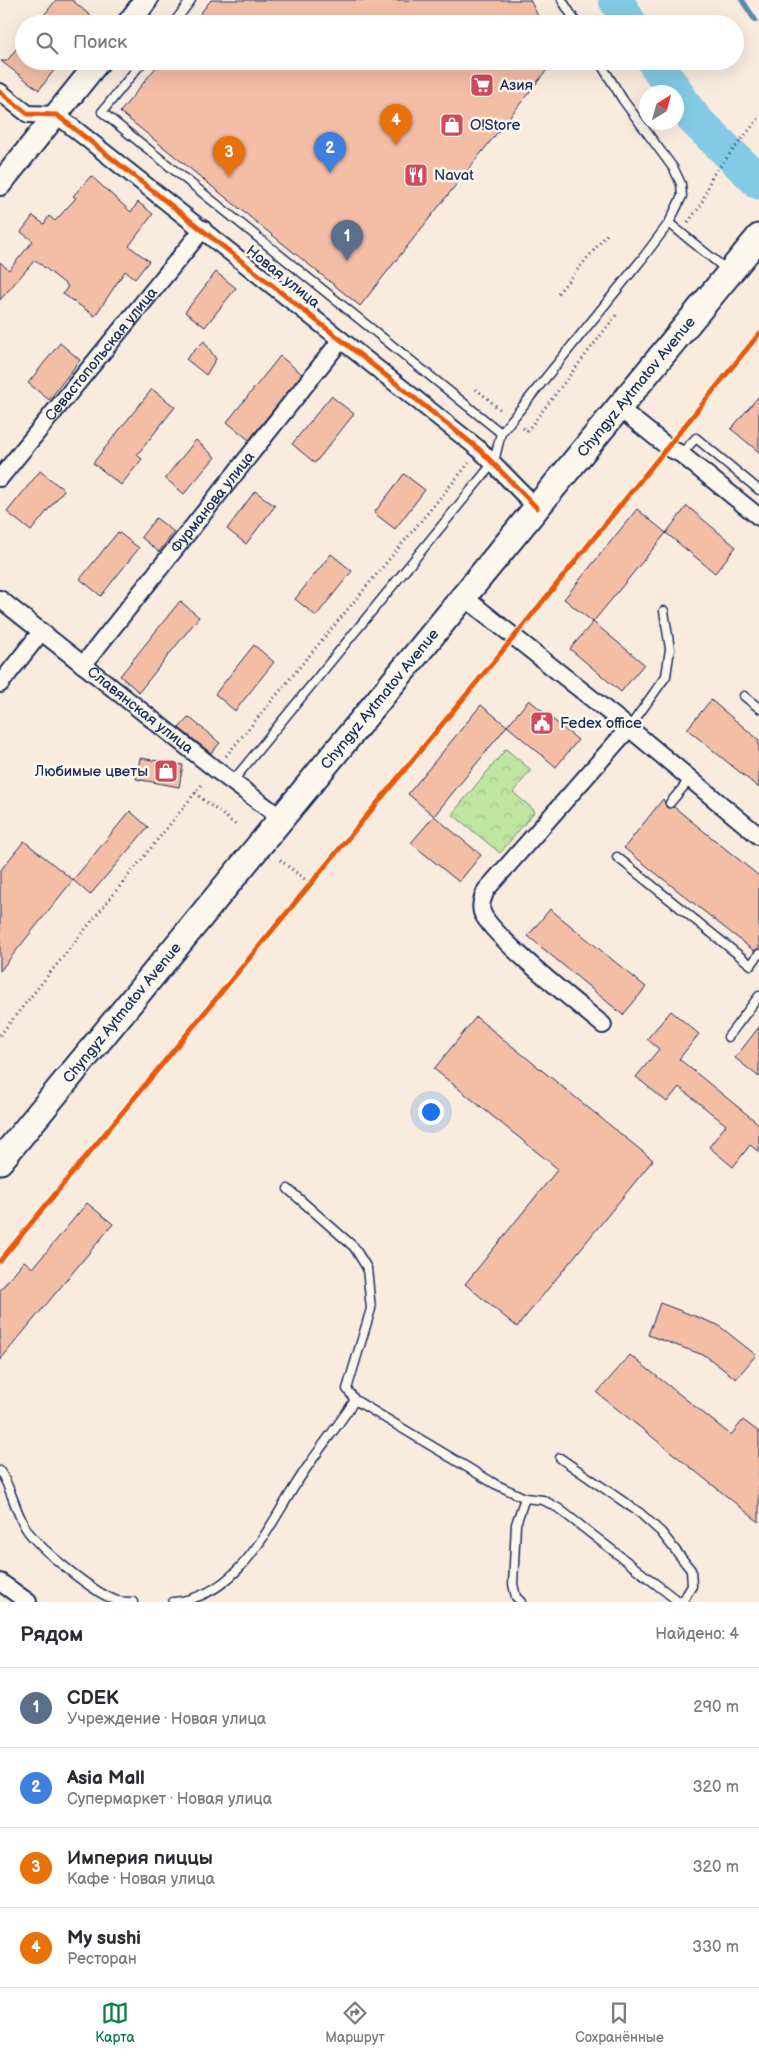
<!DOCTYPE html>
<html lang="ru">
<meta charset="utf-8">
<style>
:root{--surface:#fff;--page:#f2f2f3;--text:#2b2b33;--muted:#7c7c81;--line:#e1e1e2;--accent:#0b8043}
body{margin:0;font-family:"Balsamiq Sans",sans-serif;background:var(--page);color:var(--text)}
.compass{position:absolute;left:639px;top:85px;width:45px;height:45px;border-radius:50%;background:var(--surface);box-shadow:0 5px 20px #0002;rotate:37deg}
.you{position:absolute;left:430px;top:1111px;width:18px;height:18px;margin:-12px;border:4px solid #fff;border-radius:50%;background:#1a73e8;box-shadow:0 0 0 8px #1a73e833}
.badge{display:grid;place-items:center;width:32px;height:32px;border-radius:50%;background:var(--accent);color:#fff;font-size:16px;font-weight:700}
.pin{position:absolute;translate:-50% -41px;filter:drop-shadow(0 1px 2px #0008)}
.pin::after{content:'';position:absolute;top:26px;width:18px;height:15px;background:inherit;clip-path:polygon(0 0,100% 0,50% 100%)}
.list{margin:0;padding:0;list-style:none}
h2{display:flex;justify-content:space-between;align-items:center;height:65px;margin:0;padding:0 20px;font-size:21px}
h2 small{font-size:16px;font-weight:400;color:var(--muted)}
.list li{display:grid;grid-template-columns:32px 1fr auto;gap:15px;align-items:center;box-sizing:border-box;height:80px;padding:0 20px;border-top:1px solid var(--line)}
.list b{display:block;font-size:19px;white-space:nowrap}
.list p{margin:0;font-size:16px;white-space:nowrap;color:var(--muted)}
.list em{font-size:16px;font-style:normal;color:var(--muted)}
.icon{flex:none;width:28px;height:28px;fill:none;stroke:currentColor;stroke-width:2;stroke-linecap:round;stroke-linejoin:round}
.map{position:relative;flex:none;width:759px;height:1602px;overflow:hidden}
.search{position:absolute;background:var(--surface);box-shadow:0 5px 20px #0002;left:15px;right:15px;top:15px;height:55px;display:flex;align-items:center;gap:12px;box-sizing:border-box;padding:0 18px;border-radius:28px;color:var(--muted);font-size:19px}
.sheet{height:385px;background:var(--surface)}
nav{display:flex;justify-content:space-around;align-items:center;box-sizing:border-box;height:70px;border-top:1px solid var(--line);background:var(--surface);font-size:14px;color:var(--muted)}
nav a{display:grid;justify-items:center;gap:2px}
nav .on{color:var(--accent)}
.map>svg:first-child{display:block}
.park{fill:url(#park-crowns);stroke:#6e8a7f}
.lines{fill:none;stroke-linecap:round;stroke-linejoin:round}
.stream{stroke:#598cae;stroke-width:5.5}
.river{stroke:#83cae4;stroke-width:35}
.building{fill:#f3bda6;stroke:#1b2f5e}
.lane-casing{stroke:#1b2f5e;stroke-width:11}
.street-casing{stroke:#1b2f5e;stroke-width:20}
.secondary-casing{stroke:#1b2f5e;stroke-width:26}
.primary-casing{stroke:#1b2f5e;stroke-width:29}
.path{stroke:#1b2f5e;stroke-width:3;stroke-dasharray:1 4;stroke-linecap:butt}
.lane{stroke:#fbf7ec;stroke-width:8}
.street{stroke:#fbf7ec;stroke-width:16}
.secondary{stroke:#fbf7ec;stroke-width:22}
.primary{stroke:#fbf7ec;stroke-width:25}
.cycleway-casing{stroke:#fbf7ec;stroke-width:8}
.cycleway{stroke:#e8590c;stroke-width:5}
.labels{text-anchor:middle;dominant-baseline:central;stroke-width:5;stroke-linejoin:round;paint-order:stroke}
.poi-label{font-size:15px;fill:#1b2f5e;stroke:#fbf7ec;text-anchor:start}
.street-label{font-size:15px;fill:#1b2f5e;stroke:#fbf7ec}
</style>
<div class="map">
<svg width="759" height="1602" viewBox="0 0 759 1602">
<defs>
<pattern id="park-crowns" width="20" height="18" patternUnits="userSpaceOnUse" patternTransform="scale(1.25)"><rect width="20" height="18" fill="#c0e5a0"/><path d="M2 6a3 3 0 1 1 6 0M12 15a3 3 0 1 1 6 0" fill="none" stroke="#a4c58c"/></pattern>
</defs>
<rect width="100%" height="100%" fill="#f9ebde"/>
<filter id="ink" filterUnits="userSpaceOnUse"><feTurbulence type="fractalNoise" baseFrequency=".02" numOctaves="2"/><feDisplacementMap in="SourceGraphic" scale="10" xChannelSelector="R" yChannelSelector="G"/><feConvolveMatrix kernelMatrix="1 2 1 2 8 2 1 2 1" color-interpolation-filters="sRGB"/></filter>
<g filter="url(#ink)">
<path class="park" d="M506,749l25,21 -18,22 22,19 -35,42 -48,-39z"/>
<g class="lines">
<path class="stream" d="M742,0l13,20"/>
<g class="river">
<path d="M616,0l14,24"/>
<path d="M654,61l22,31"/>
<path d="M676,94l19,26 64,62"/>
</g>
</g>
<g class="building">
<path d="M56,0h16l28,24h-63z"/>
<path d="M211,0h319l12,24h-350z"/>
<path d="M24,39v22h37l-22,29 -38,-29h6z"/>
<path d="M161,61h393l-194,245 -240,-194z"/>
<path d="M91,176l40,36 7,-10 15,12 -24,32 20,15 -14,18 -10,-8 -30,45 -32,-22 5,-8 -33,-26 -35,40v-38l9,8 24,-29 -12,-9 12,-16 11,8 5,-8 6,5 21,-23 -3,-2z"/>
<path d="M216,272l20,16 -31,39 -20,-15z"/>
<path d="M204,341l12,18 -10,16 -20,-16z"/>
<path d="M60,343l20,17 -31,40 -21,-17z"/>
<path d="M280,356l22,18 -53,66 -22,-18z"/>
<path d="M152,389l23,18 -38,48 5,4 -21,26 -28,-22z"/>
<path d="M331,396l23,18 -39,49 -23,-19z"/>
<path d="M759,396v56l-28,-23z"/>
<path d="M196,440l19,17 -31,37 -19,-16z"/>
<path d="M40,471l24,19 -33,41 -24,-19z"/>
<path d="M404,474l21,16 -30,39 -21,-16z"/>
<path d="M255,491l20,15 -29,38 -19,-15z"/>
<path d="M687,506l49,41 -21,26 -49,-40z"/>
<path d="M637,509l29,24 -73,89 -29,-23z"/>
<path d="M156,518l18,14 -15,20 -18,-15z"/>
<path d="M118,532l21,16 -38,48 -21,-17z"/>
<path d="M331,554l21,17 -36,45 -21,-17z"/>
<path d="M180,601l19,16 -60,75 -19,-16z"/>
<path d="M593,622l51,42 -23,28 -51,-43z"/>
<path d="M254,645l20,17 -39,49 -20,-17z"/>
<path d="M529,700l49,40 -22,27 -49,-41z"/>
<path d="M711,700l48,40v48l-72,-59z"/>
<path d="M481,705l26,21 -73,90 -26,-22z"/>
<path d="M189,717l31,26 -9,10 -32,-25z"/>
<path d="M140,758l43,7 -4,22 -43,-8z"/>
<path d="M663,799l4,9 7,-1 85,69v72l-5,3 -130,-103z"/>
<path d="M130,811l18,16 -58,68 -17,-15z"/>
<path d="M434,816l47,39 -22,27 -48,-39z"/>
<path d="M24,841l49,39 -73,91v-100z"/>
<path d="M550,909l96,78 -23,28 -95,-79z"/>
<path d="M671,1011l28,23 -20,25 80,65v28l-9,-7 -17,22 -24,-20 17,-22 -47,-38 -12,15 -31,-25 23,-28 -12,-10z"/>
<path d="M476,1017l177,143 -136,167 -52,-43 93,-115 -124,-100z"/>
<path d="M759,1027v50l-24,-19z"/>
<path d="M87,1203l26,21 -113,136v-70l24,-29 9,7z"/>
<path d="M660,1303l58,22 38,30 -20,24 -30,-23 -58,-21z"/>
<path d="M630,1355l101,80 12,-15 16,12v90l-162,-129z"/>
</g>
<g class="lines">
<g class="lane-casing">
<g id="lane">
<path d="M562,0l15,24"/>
<path d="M173,24l18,-24"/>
<path d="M143,61l-41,51 399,321"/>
<path d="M669,223l59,48"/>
<path d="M681,454l15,-16 63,52"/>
<path d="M744,696l15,12"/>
<path d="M629,728l37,-52 4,-27 -6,-38"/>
<path d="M232,782l262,-320 7,-29 141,-174 27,-36 13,-27 -1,-12 -7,-15 -51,-69 -24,-39"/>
<path d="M670,803l21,-25"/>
<path d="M617,857l134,108 8,-11"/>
<path d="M728,1037l31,-41"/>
<path d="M288,1189l66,58 13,21 4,41 -24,80 8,11 140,84 30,14 18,2 15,8 121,94"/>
<path d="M560,1458l80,55 21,19 30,38 1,16 -10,16"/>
<path d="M0,1471c12,18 15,41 27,59 13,19 69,65 91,71 5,1 11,1 15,1"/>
<path d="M173,1602c71,-5 99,-86 135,-136 15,-22 32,-43 47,-66"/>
<path d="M521,1602l-5,-5 -3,-13 3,-60 9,-26"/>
</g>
</g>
<g class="street-casing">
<g id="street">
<path d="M0,92l28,22 29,1 423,335 57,58"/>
<path d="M619,408l50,40 12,6 78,63"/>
<path id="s1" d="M0,478l203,-249"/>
<path d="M464,597l165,131 130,108"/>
<path id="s2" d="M0,599l215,170 66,49"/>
<path id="s3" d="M83,665l258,-325"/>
<path d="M0,684l41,-52"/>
<path d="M603,1025c-23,-19 -113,-90 -121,-113 -2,-9 1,-14 4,-22l143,-162"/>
<path d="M0,1582l28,20"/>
</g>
</g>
<g class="secondary-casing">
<g id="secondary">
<path d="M128,24l18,-24"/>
<path d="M0,184l99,-123"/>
</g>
</g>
<g class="primary-casing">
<g id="primary">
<path id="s4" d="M0,1161l759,-924"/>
</g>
</g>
<g class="path">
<path d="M688,222l13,-17 11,-29 47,-58"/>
<path d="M558,293l51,-61"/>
<path d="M476,389l26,22"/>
<path d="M523,428l4,3 90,-117"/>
<path d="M226,756l243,-293"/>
<path d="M195,793l42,33"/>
<path d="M280,860l31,24"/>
<path d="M0,1035l204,-253"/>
</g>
<use href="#lane" class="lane"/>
<use href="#street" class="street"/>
<use href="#secondary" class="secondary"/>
<use href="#primary" class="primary"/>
<g class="cycleway-casing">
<g id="cycleway">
<path d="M0,92l28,22 29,1 423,335 57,58"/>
<path d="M0,1261l514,-624 245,-303"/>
</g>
</g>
<use href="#cycleway" class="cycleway"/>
</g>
</g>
<defs>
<g id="supermarket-square" transform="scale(1.25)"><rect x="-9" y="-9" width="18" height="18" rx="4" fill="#d1495b" stroke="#fbf7ec"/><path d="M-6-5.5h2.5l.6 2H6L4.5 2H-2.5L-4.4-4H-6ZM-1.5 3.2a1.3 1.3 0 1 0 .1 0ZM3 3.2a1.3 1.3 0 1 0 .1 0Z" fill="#fff"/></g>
<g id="shop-square" transform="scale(1.25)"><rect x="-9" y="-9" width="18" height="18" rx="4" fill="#d1495b" stroke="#fbf7ec"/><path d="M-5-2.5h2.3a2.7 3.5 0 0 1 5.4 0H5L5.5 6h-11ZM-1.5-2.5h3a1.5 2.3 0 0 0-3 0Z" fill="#fff"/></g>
<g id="restaurant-square" transform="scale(1.25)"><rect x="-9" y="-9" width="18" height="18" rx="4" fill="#d1495b" stroke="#fbf7ec"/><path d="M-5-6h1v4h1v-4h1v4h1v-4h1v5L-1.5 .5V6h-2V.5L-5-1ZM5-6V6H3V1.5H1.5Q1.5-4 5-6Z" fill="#fff"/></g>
<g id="civic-square" transform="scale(1.25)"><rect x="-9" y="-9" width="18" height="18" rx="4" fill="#d1495b" stroke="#fbf7ec"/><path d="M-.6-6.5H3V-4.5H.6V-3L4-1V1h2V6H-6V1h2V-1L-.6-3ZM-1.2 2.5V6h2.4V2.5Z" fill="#fff"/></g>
</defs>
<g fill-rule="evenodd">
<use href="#supermarket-square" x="482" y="85"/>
<use href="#shop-square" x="452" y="125"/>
<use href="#restaurant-square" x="416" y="175"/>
<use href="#civic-square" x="542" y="723"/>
<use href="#shop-square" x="166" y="771"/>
</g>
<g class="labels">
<g class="poi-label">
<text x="500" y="85">Азия</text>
<text x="470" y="125">O!Store</text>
<text x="434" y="175">Navat</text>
<text x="560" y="723">Fedex office</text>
<text x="148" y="771" text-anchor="end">Любимые цветы</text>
</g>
<g class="street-label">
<text transform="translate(283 277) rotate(39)">Новая улица</text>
<text stroke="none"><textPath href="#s1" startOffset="160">Севастопольская улица</textPath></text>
<text stroke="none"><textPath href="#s4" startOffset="1002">Chyngyz Aytmatov Avenue</textPath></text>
<text stroke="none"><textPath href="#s3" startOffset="208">Фурманова улица</textPath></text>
<text stroke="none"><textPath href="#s4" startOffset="598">Chyngyz Aytmatov Avenue</textPath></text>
<text stroke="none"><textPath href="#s2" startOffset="179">Славянская улица</textPath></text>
<text stroke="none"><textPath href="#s4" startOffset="192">Chyngyz Aytmatov Avenue</textPath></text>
</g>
</g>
</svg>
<svg class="compass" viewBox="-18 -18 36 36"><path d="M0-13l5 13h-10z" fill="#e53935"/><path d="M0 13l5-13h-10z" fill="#7c7c81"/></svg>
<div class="you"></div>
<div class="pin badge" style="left:347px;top:261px;background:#5c6f8a">1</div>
<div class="pin badge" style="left:330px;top:173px;background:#3f7fe0">2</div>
<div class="pin badge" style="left:229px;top:177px;background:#e8710a">3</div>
<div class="pin badge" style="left:396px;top:145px;background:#e8710a">4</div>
<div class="search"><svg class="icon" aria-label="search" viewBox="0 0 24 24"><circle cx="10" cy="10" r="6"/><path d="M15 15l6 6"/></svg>Поиск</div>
</div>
<section class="sheet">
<h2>Рядом<small>Найдено: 4</small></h2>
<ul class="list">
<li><span class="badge" style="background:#5c6f8a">1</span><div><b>CDEK</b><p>Учреждение · Новая улица</p></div><em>290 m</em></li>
<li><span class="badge" style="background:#3f7fe0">2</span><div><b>Asia Mall</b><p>Супермаркет · Новая улица</p></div><em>320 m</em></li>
<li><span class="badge" style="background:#e8710a">3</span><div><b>Империя пиццы</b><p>Кафе · Новая улица</p></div><em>320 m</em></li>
<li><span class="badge" style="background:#e8710a">4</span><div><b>My sushi</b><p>Ресторан</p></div><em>330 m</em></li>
</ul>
</section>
<nav>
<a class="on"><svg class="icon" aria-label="map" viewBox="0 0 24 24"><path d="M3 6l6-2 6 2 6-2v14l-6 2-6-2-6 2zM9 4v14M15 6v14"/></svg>Карта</a>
<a><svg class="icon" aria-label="directions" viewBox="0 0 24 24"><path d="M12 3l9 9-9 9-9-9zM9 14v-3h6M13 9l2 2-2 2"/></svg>Маршрут</a>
<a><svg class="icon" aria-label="saved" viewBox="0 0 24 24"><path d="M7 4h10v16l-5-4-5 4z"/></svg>Сохранённые</a>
</nav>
